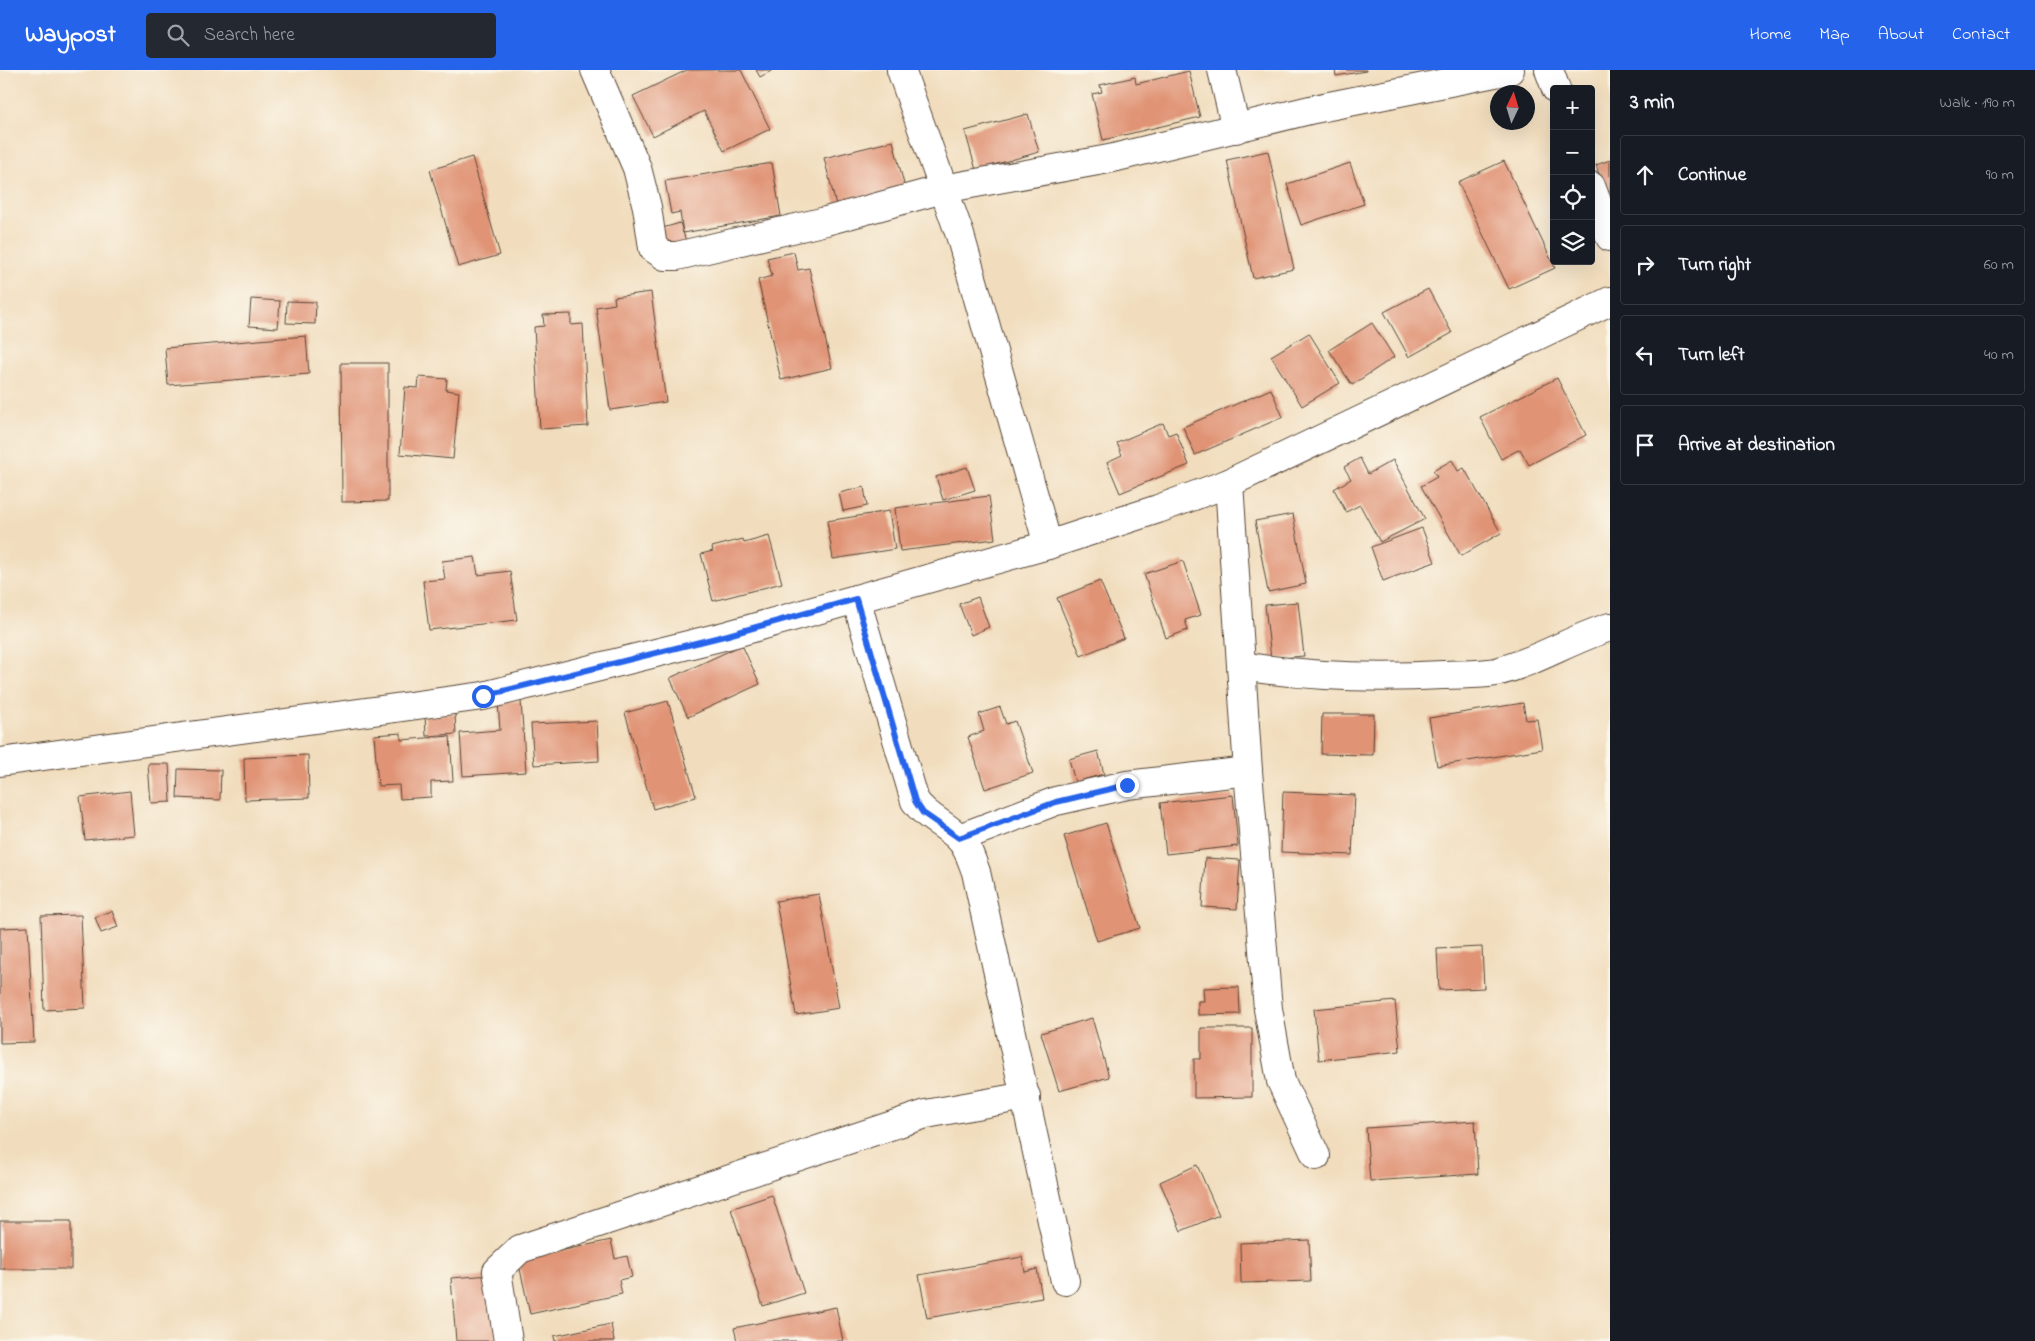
<!DOCTYPE html>
<meta charset="utf-8">
<style>
:root{--surface:#171b24;--page:#242831;--text:#f1f3f6;--muted:#9ea1a6;--line:#363941;--accent:#2563eb}
body{margin:0;font-family:"Indie Flower",sans-serif;background:var(--page);color:var(--text)}
.controls{position:absolute;right:15px;top:15px;display:grid;overflow:hidden;border-radius:5px;box-shadow:0 5px 20px #0002}
.controls button{width:45px;height:45px;display:grid;place-items:center;padding:0;border:0;border-bottom:1px solid var(--line);background:var(--surface);color:var(--text);font:25px sans-serif}
.compass{position:absolute;left:1490px;top:15px;width:45px;height:45px;border-radius:50%;background:var(--surface);box-shadow:0 5px 20px #0002;rotate:4deg}
.stop{position:absolute;width:15px;height:15px;margin:-11px;border:4px solid #2563eb;border-radius:50%;background:#fff}
.stop.end{background:#2563eb;border-color:#fff;box-shadow:0 1px 5px #0008}
.list{margin:0;padding:0;list-style:none}
h2{display:flex;justify-content:space-between;align-items:center;height:65px;margin:0;padding:0 20px;font-size:21px}
h2 small{font-size:16px;font-weight:400;color:var(--muted)}
.list li{display:grid;grid-template-columns:32px 1fr auto;gap:15px;align-items:center;box-sizing:border-box;height:80px;margin:0 10px 10px;padding:0 10px;border:1px solid var(--line);border-radius:5px}
.list b{display:block;font-size:19px;white-space:nowrap}
.list em{font-size:16px;font-style:normal;color:var(--muted)}
.icon{flex:none;width:28px;height:28px;fill:none;stroke:currentColor;stroke-width:2;stroke-linecap:round;stroke-linejoin:round}
.map{position:relative;flex:none;width:1610px;height:1271px;overflow:hidden}
header{display:flex;align-items:center;gap:30px;box-sizing:border-box;height:70px;padding:0 25px;background:var(--accent);color:#fff}
header strong{font-size:24px}
nav{display:flex;gap:28px;margin-inline-start:auto;font-size:18px}
.search{width:350px;height:45px;background:var(--page);display:flex;align-items:center;gap:12px;box-sizing:border-box;padding:0 18px;border-radius:5px;color:var(--muted);font-size:19px}
main{display:flex}
aside{flex:1;background:var(--surface)}
.map>svg:first-child{display:block}
.building{fill:#e09374}
.lines{fill:none;stroke-linecap:round;stroke-linejoin:round}
.minor-casing{stroke:#564536;stroke-width:30}
.minor{stroke:#fff;stroke-width:28}
.route{stroke:#2563eb;stroke-width:6}
</style>
<header>
<strong>Waypost</strong>
<div class="search"><svg class="icon" aria-label="search" viewBox="0 0 24 24"><circle cx="10" cy="10" r="6"/><path d="M15 15l6 6"/></svg>Search here</div>
<nav><a>Home</a><a>Map</a><a>About</a><a>Contact</a></nav>
</header>
<main>
<div class="map">
<svg width="1610" height="1271" viewBox="0 0 1610 1271">
<rect width="100%" height="100%" fill="#fbf7ec"/>
<filter id="ink" filterUnits="userSpaceOnUse"><feTurbulence type="fractalNoise" baseFrequency=".02" numOctaves="2"/><feDisplacementMap in="SourceGraphic" scale="10" xChannelSelector="R" yChannelSelector="G"/><feConvolveMatrix kernelMatrix="1 2 1 2 8 2 1 2 1" color-interpolation-filters="sRGB"/></filter>
<filter id="wash" filterUnits="userSpaceOnUse"><feTurbulence type="fractalNoise" baseFrequency=".0096" numOctaves="4" result="noise"/><feDisplacementMap in="SourceGraphic" scale="20" xChannelSelector="R" yChannelSelector="G"/><feGaussianBlur stdDeviation="1.12" result="paint"/><feColorMatrix in="noise" values="0 0 0 0 0 0 0 0 0 0 0 0 0 0 0 0 0 1.4 0 .05"/><feComposite in="paint" operator="in"/></filter>
<g filter="url(#wash)">
<rect width="100%" height="100%" fill="#f1ddbd"/>
<g id="blocks">
<g class="building">
<path d="M687,0h54l29,59 -46,22 -20,-40 -51,25 -20,-40z"/>
<path d="M756,0h17l-13,7z"/>
<path d="M1335,0h31v1l-30,5z"/>
<path d="M1189,1l11,46 -97,23 -11,-46 10,-2 -2,-7 35,-8 1,7z"/>
<path d="M1028,44l11,38 -63,18 -11,-39z"/>
<path d="M893,71l12,47 -69,17 -12,-47z"/>
<path d="M1268,81l26,118 -41,9 -26,-118z"/>
<path d="M472,87l28,98 -42,12 -28,-97z"/>
<path d="M1610,90v45l-14,-40z"/>
<path d="M1504,91l51,107 -46,21 -51,-107z"/>
<path d="M772,93l9,53 -98,17 -3,-21 -9,2 -6,-33z"/>
<path d="M1350,93l14,41 -63,21 -14,-41z"/>
<path d="M680,153l7,21 -22,6 -6,-21z"/>
<path d="M794,182l4,18 11,-2 23,100 -51,12 -23,-100 14,-4 -5,-18z"/>
<path d="M1428,219l24,44 -43,24 -25,-45z"/>
<path d="M651,222l15,110 -56,8 -14,-103 19,-3 -1,-7z"/>
<path d="M251,229l29,2 -2,27 -29,-2z"/>
<path d="M287,231l29,1 -1,22 -29,-1z"/>
<path d="M571,244v11l12,-1 5,102 -48,3 -6,-102 10,-1 -1,-11z"/>
<path d="M1372,253l22,34 -42,28 -23,-35z"/>
<path d="M1309,263l31,50 -38,23 -31,-50z"/>
<path d="M306,266l3,38 -141,11 -3,-37z"/>
<path d="M341,293h47v138l-46,1z"/>
<path d="M419,307l28,2 -1,11 13,2 -6,67 -53,-5 5,-67 13,1z"/>
<path d="M1557,308l29,57 -57,30 -9,-16 -19,10 -21,-42z"/>
<path d="M1271,319l12,28 -88,38 -12,-28z"/>
<path d="M1163,353l5,12 8,-3 13,33 -69,28 -13,-31 15,-7 -5,-12z"/>
<path d="M1360,388l8,16 25,-14 32,59 -45,23 -20,-37 -14,7 -12,-23 17,-10 -7,-12z"/>
<path d="M1452,390l6,11 6,-3 37,65 -40,23 -40,-70 16,-9 -4,-6z"/>
<path d="M967,397l8,23 -32,10 -7,-23z"/>
<path d="M864,417l3,19 -24,5 -4,-18z"/>
<path d="M989,426l6,43 -95,12 -5,-43z"/>
<path d="M889,441l6,38 -62,10 -6,-38z"/>
<path d="M1293,444l13,70 -38,8 -13,-71z"/>
<path d="M1422,458l13,34 -52,19 -12,-34z"/>
<path d="M769,466l13,47 -69,18 -12,-47 12,-3 -1,-4 31,-8 1,4z"/>
<path d="M475,487l3,18 32,-4 7,49 -88,10 -6,-49 22,-2 -3,-18z"/>
<path d="M1183,491l18,54 -16,5 3,10 -22,8 -22,-64z"/>
<path d="M1100,511l24,57 -43,18 -24,-58z"/>
<path d="M978,527l11,30 -18,8 -12,-31z"/>
<path d="M1298,532l6,54 -33,3 -6,-54z"/>
<path d="M742,575l18,39 -72,33 -18,-39z"/>
<path d="M521,631l5,71 -63,4 -3,-43 40,-3 -2,-28z"/>
<path d="M668,631l28,96 -43,12 -28,-96z"/>
<path d="M1523,633l3,17 11,-1 5,30 -105,17 -8,-48z"/>
<path d="M1000,637l6,17 9,-3 18,52 -48,16 -17,-52 16,-6 -5,-17z"/>
<path d="M455,644l1,20 -30,2 -1,-21z"/>
<path d="M1322,644h52l-1,41 -52,-1z"/>
<path d="M597,651l2,40 -65,4 -3,-41z"/>
<path d="M401,663v7l49,-4 3,45 -22,1v15l-31,2 -1,-14 -21,1 -4,-51z"/>
<path d="M1098,681l6,23 -29,8 -6,-23z"/>
<path d="M308,685l1,43 -64,2 -1,-42z"/>
<path d="M148,694h21l2,38 -20,1z"/>
<path d="M178,699l43,1 -1,30 -43,-2z"/>
<path d="M130,721l4,44 -49,5 -5,-43z"/>
<path d="M1283,722l72,3 -3,60 -71,-3z"/>
<path d="M1233,725l5,51 -72,8 -6,-51z"/>
<path d="M1106,753l34,105 -43,13 -33,-105z"/>
<path d="M1205,788l35,2 -3,49 -35,-2z"/>
<path d="M819,824l20,114 -43,7 -20,-114z"/>
<path d="M112,841l6,16 -17,6 -6,-16z"/>
<path d="M81,845l4,93 -41,2 -3,-94z"/>
<path d="M28,857l6,115 -34,1v-115z"/>
<path d="M1482,877l2,41 -45,2 -2,-41z"/>
<path d="M1239,917l1,27 -42,1v-14h6l-1,-13z"/>
<path d="M1395,931l5,50 -81,9 -5,-51z"/>
<path d="M1092,948l17,59 -50,14 -18,-58z"/>
<path d="M1201,958h51v69l-58,1v-39h7z"/>
<path d="M1475,1051l3,53 -108,7 -4,-53z"/>
<path d="M1197,1095l22,50 -38,16 -21,-49z"/>
<path d="M772,1125l32,98 -41,13 -32,-97z"/>
<rect x="0" y="1151" width="71" height="48"/>
<path d="M611,1170l4,19 12,-3 5,21 -13,3 3,14 -92,20 -12,-54z"/>
<path d="M1309,1170l2,41 -70,2 -1,-40z"/>
<path d="M1022,1187l3,15 12,-3 5,29 -115,20 -8,-43z"/>
<path d="M491,1205l6,66h-41l-5,-63z"/>
<path d="M836,1237l7,34h-106l-3,-13z"/>
<path d="M611,1254l3,17h-59l-1,-5z"/>
</g>
</g>
</g>
<g filter="url(#ink)">
<use href="#blocks" fill-opacity="0" stroke="#564536" stroke-width="1"/>
<g class="lines">
<g class="minor-casing">
<g id="minor">
<path d="M595,0l42,98 10,39 6,41 12,8h12l149,-35 117,-32 166,-30 205,-50 196,-39"/>
<path d="M901,0l59,165 88,310"/>
<path d="M1222,0l14,59"/>
<path d="M1549,0l7,19"/>
<path d="M1591,116l19,51"/>
<path d="M1229,413l19,288 20,238 13,72 35,75"/>
<path d="M856,529l59,202c11,16 28,22 43,36 10,9 13,22 18,35l89,409"/>
<path d="M1242,596c68,11 132,13 201,9 17,-1 37,0 53,-3 40,-10 75,-33 114,-45"/>
<path d="M0,692l483,-66 245,-61 320,-90 110,-36 71,-26 381,-182"/>
<path d="M959,768l97,-37 71,-16 121,-14"/>
<path d="M508,1271l-11,-70 23,-22 406,-135 100,-18"/>
</g>
</g>
<use href="#minor" class="minor"/>
</g>
</g>
<g class="lines" filter="url(#ink)">
<path class="route" d="M483,626l245,-61 128,-36 59,202 8,12 36,25 97,-36 71,-17"/>
</g>
</svg>
<div class="controls">
<button>+</button>
<button>−</button>
<button><svg class="icon" aria-label="locate" viewBox="0 0 24 24"><circle cx="12" cy="12" r="6"/><path d="M12 2v4M12 18v4M2 12h4M18 12h4"/></svg></button>
<button><svg class="icon" aria-label="layers" viewBox="0 0 24 24"><path d="M12 4l9 5-9 5-9-5zM3 14l9 5 9-5"/></svg></button>
</div>
<svg class="compass" viewBox="-18 -18 36 36"><path d="M0-13l5 13h-10z" fill="#e53935"/><path d="M0 13l5-13h-10z" fill="#9ea1a6"/></svg>
<div class="stop" style="left:483px;top:626px"></div>
<div class="stop end" style="left:1127px;top:715px"></div>
</div>
<aside>
<h2>3 min<small>Walk · 190 m</small></h2>
<ul class="list">
<li><svg class="icon" aria-label="ahead" viewBox="0 0 24 24"><path d="M12 20V5M6 11l6-6 6 6"/></svg><div><b>Continue</b></div><em>90 m</em></li>
<li><svg class="icon" aria-label="right" viewBox="0 0 24 24"><path d="M7 20v-9h11M14 6l5 5-5 5"/></svg><div><b>Turn right</b></div><em>60 m</em></li>
<li><svg class="icon" aria-label="left" viewBox="0 0 24 24"><path d="M17 20v-9H6M10 6l-5 5 5 5"/></svg><div><b>Turn left</b></div><em>40 m</em></li>
<li><svg class="icon" aria-label="arrive" viewBox="0 0 24 24"><path d="M6 21V4h12l-3 4 3 4H6"/></svg><div><b>Arrive at destination</b></div></li>
</ul>
</aside>
</main>
